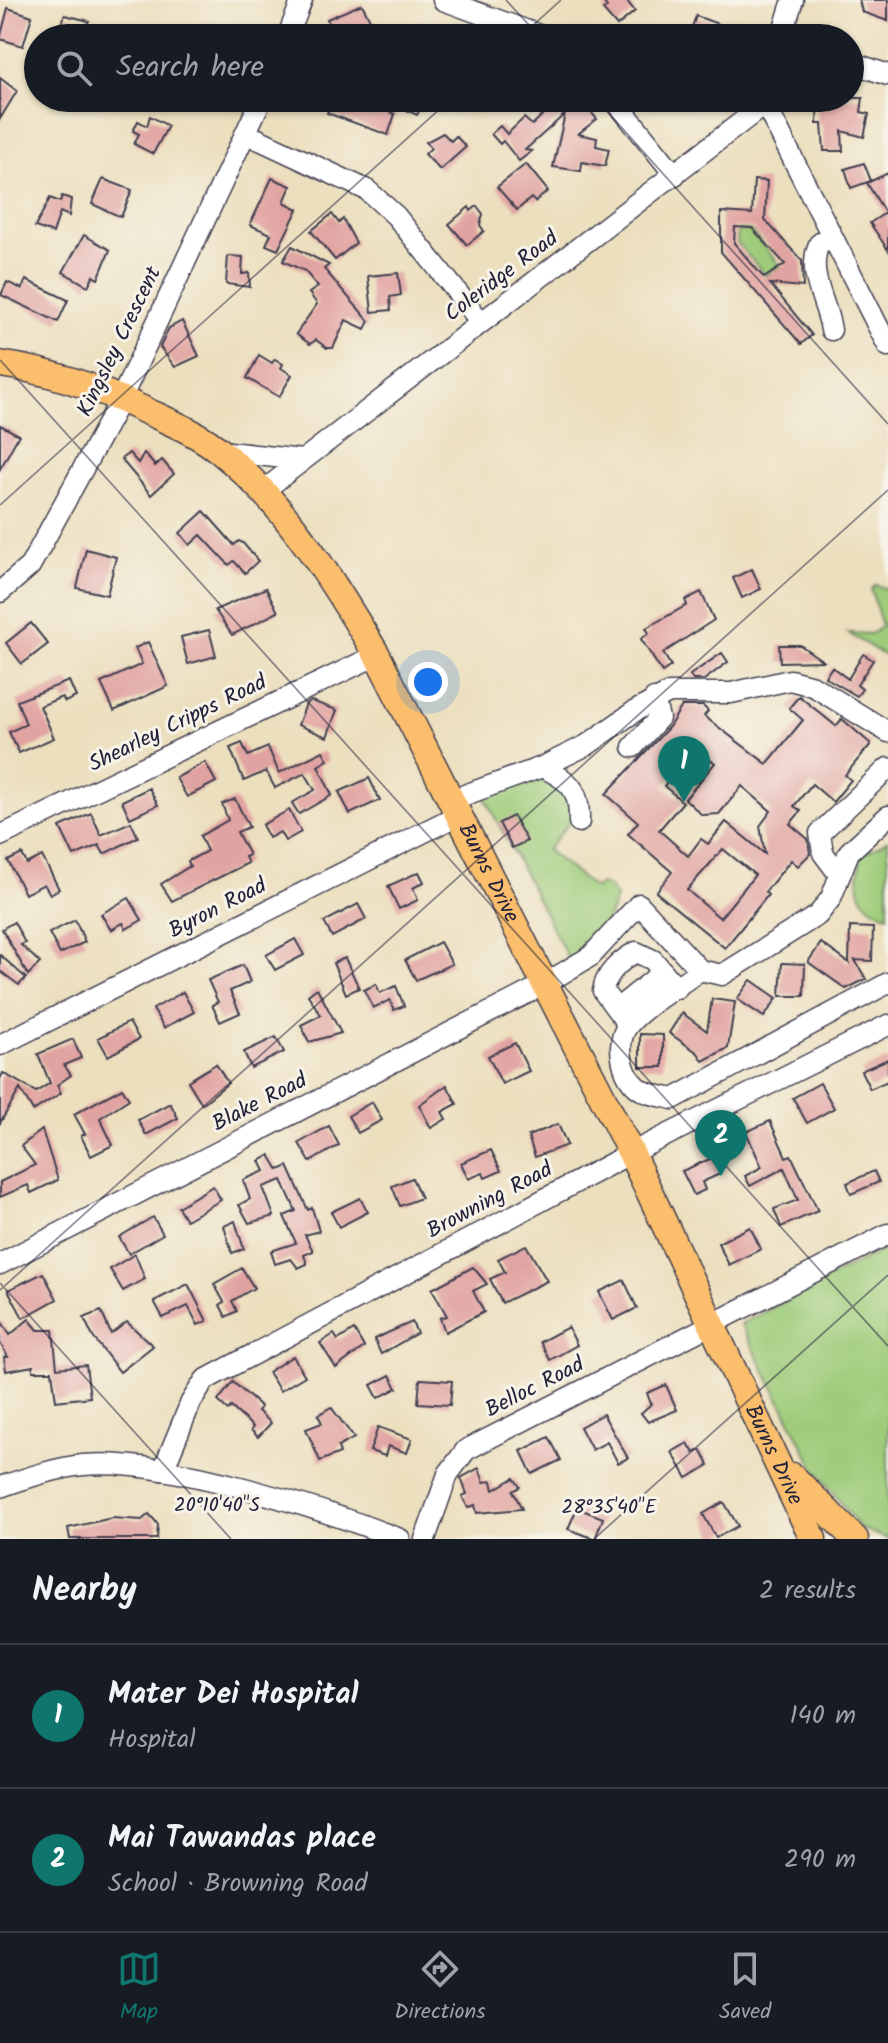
<!DOCTYPE html>
<meta charset="utf-8">
<style>
:root{--surface:#171b24;--page:#242831;--text:#f1f3f6;--muted:#9ea1a6;--line:#363941;--accent:#0f766e}
body{margin:0;font-family:Kalam,sans-serif;background:var(--page);color:var(--text)}
.you{position:absolute;left:428px;top:682px;width:28px;height:28px;margin:-20px;border:6px solid #fff;border-radius:50%;background:#1a73e8;box-shadow:0 0 0 12px #1a73e833}
.badge{display:grid;place-items:center;width:52px;height:52px;border-radius:50%;background:var(--accent);color:#fff;font-size:26px;font-weight:700}
.pin{position:absolute;translate:-50% -66px;filter:drop-shadow(0 2px 4px #0008)}
.pin::after{content:'';position:absolute;top:42px;width:28px;height:24px;background:inherit;clip-path:polygon(0 0,100% 0,50% 100%)}
.list{margin:0;padding:0;list-style:none}
h2{display:flex;justify-content:space-between;align-items:center;height:104px;margin:0;padding:0 32px;font-size:34px}
h2 small{font-size:26px;font-weight:400;color:var(--muted)}
.list li{display:grid;grid-template-columns:52px 1fr auto;gap:24px;align-items:center;box-sizing:border-box;height:144px;padding:0 32px;border-top:2px solid var(--line)}
.list b{display:block;font-size:30px;white-space:nowrap}
.list p{margin:0;font-size:26px;white-space:nowrap;color:var(--muted)}
.list em{font-size:26px;font-style:normal;color:var(--muted)}
.icon{flex:none;width:44px;height:44px;fill:none;stroke:currentColor;stroke-width:2;stroke-linecap:round;stroke-linejoin:round}
.map{position:relative;flex:none;width:888px;height:1539px;overflow:hidden}
.search{position:absolute;background:var(--surface);box-shadow:0 2px 6px #0004;left:24px;right:24px;top:24px;height:88px;display:flex;align-items:center;gap:20px;box-sizing:border-box;padding:0 28px;border-radius:44px;color:var(--muted);font-size:30px}
.sheet{height:392px;background:var(--surface)}
nav{display:flex;justify-content:space-around;align-items:center;box-sizing:border-box;height:112px;border-top:2px solid var(--line);background:var(--surface);font-size:22px;color:var(--muted)}
nav a{display:grid;justify-items:center;gap:4px}
nav .on{color:var(--accent)}
.map>svg:first-child{display:block}
.green{fill:#9fcc7a;stroke:#60775a;stroke-width:2}
.building{fill:#e1a3a1;fill-rule:evenodd}
.lines{fill:none;stroke-linecap:round;stroke-linejoin:round}
.minor-casing{stroke:#403e4f;stroke-width:23}
.major-casing{stroke:#403e4f;stroke-width:29}
.minor{stroke:#fff;stroke-width:20}
.major{stroke:#fabe6d;stroke-width:26}
.ticks{fill:none;stroke:#22223b;stroke-width:2;stroke-opacity:0.45}
.labels{text-anchor:middle;dominant-baseline:central;stroke-width:6;stroke-linejoin:round;paint-order:stroke}
.street-label{font-size:22px;fill:#22223b;stroke:#f7f3e8}
.ticks-label{font-size:20px;text-anchor:middle;fill:#22223b;stroke:#f7f3e8;stroke-width:6;stroke-linejoin:round;paint-order:stroke}
</style>
<div class="map">
<svg width="888" height="1539" viewBox="0 0 888 1539">
<rect width="100%" height="100%" fill="#f7f3e8"/>
<filter id="ink" filterUnits="userSpaceOnUse"><feTurbulence type="fractalNoise" baseFrequency=".0125" numOctaves="2"/><feDisplacementMap in="SourceGraphic" scale="16" xChannelSelector="R" yChannelSelector="G"/><feConvolveMatrix kernelMatrix="1 2 1 2 8 2 1 2 1" color-interpolation-filters="sRGB"/></filter>
<filter id="wash" filterUnits="userSpaceOnUse"><feTurbulence type="fractalNoise" baseFrequency=".006" numOctaves="4" result="noise"/><feDisplacementMap in="SourceGraphic" scale="32" xChannelSelector="R" yChannelSelector="G"/><feGaussianBlur stdDeviation="1.8" result="paint"/><feColorMatrix in="noise" values="0 0 0 0 0 0 0 0 0 0 0 0 0 0 0 0 0 1.4 0 .05"/><feComposite in="paint" operator="in"/></filter>
<g filter="url(#wash)">
<rect width="100%" height="100%" fill="#ecdfbe"/>
<g class="green">
<path d="M738,230l13,1 33,39 -12,-1 -5,8 -30,-34z"/>
<path d="M875,585l13,4v69l-40,-25 23,1 11,-8 -11,-36z"/>
<path d="M541,773l18,8 16,34 -28,35 48,39 5,-5 9,3 7,10c-5,22 -25,53 -47,63l-86,-166z"/>
<path d="M888,840v75c-33,-10 -33,-32 -26,-60z"/>
<path d="M888,1247v292l-28,-11 -46,-61 -73,-143z"/>
</g>
<g id="blocks">
<g class="building">
<path d="M602,0h24l9,11 -18,15 -14,-16 4,-3z"/>
<path d="M859,0h29v21l-26,-9z"/>
<path d="M362,4l9,18 -35,16 -9,-19z"/>
<path d="M8,8l24,8 -9,30 -23,-7z"/>
<path d="M65,15l24,6 -11,17h-23z"/>
<path d="M696,16l36,13 -4,9h-40z"/>
<path d="M419,22l37,16h-60l5,-12 14,6z"/>
<path d="M0,78l17,13 -17,28z"/>
<path d="M334,98h17l44,16 -7,21 -61,-22z"/>
<path d="M381,98h31l11,5 -6,12z"/>
<path d="M534,98h19l12,14 15,-13 17,20 -19,15 19,4 -1,8 13,3 -4,17 -23,-4 -1,9 -28,-4 12,-53 -40,36 7,1 -13,10 -16,-20 -3,3 -9,-10 9,-8 7,8 17,-16 8,7 14,-13z"/>
<path d="M818,98h45l-2,14 8,2 -5,23 -22,-6 1,20h-19l-2,-27h-5z"/>
<path d="M150,116l18,10 -15,28 -19,-10 5,-10 -6,-3 5,-10 9,5z"/>
<path d="M443,133l8,8 5,-5 10,11 -26,23 -15,-16 6,-6 -5,-6z"/>
<path d="M864,163l7,18 -20,7 -6,-19z"/>
<path d="M526,164l22,27 -13,11 -4,-4 -14,12 -20,-23z"/>
<path d="M888,173v77l-18,-27 15,-10 -18,-30z"/>
<path d="M272,178l19,8 -7,16 14,7 -20,41 -12,-5 5,-11 -21,-9z"/>
<path d="M103,179l29,11 -11,27 -29,-13z"/>
<path d="M754,180l13,1 -2,39 37,41 1,26 -33,-3 42,51 -11,9 -80,-92v-40l31,2zM735,227l17,1 33,36 -21,14 -30,-35z"/>
<path d="M62,196l9,3 -2,17 -9,-4 -7,21 -18,-6 15,-29 10,4z"/>
<path d="M477,206l6,8 -3,11 4,6 -17,14 -18,-21 20,-17 2,4z"/>
<path d="M332,214l7,9 4,-4 13,24 -21,17 -24,-29z"/>
<path d="M84,235l26,15 -12,29 -5,-3 -5,10 -25,-14z"/>
<path d="M292,246l37,19 -5,4 45,52 -4,8 -19,-9 -13,28h-6l-11,-8 -6,4 -14,-10 21,-30 -8,-11 9,-6 -13,-16 -22,-10z"/>
<path d="M228,256l15,1 -1,17 7,-1 1,14 -24,-3z"/>
<path d="M398,273l3,22 -11,2 1,13 -19,2 -4,-36z"/>
<path d="M26,280l42,20 -10,22 -57,-27 6,-13 15,7z"/>
<path d="M182,321l17,35 -24,11 -15,-20 9,-19z"/>
<path d="M259,355l13,8 3,-4 8,5 -2,4 11,7 -13,22 -32,-19z"/>
<path d="M0,425l19,10 -19,34z"/>
<path d="M129,453l9,10 6,-10 11,13 7,-6 12,14 -23,21 -30,-36z"/>
<path d="M204,511l30,34 5,-4 4,2 15,18 -13,12 -11,-12 -5,4 -28,-30 -11,10 -10,-12z"/>
<path d="M86,549l30,8 -9,38 -30,-7z"/>
<path d="M752,569l9,20 -19,9 -9,-20z"/>
<path d="M266,588l12,24 -46,23 -17,-25z"/>
<path d="M701,592l13,28 -51,33 8,13 -9,6 -21,-33 8,-6 -3,-5 41,-23 -2,-5z"/>
<path d="M31,623l17,21 -26,20 -16,-21z"/>
<path d="M209,630l7,26 -28,8 -7,-27z"/>
<path d="M148,642l20,44 -54,25 -13,-28 41,-19 -7,-16z"/>
<path d="M779,645h21l23,16 -43,1z"/>
<path d="M722,653l6,9 -24,18h-11l-3,-5z"/>
<path d="M863,654l10,6 -16,25 5,4 -5,7 -32,-19 7,-10 16,12z"/>
<path d="M69,681l7,16 -11,5 -3,-5 -22,9 14,32 -35,15 -10,-21 17,-8 -9,-23z"/>
<path d="M799,696l37,30 6,-7 29,25 -26,31 6,5 -18,22 -21,-18 -18,22 7,5 -11,13 18,15 2,15 -12,12 -7,-6 -26,32 3,3 -43,53 -69,-56 16,-20 -44,-38 10,-12 -32,-28 63,-67 13,-21h21l5,5 -4,5 63,48 36,-44 -14,-12zM696,749l19,14 -30,36 17,16 17,-1 23,-28 29,25 -11,15 5,28 -39,-32 -18,22 -7,-5 -13,17 -29,-26 24,-28 -19,-16zM723,849l32,26 -35,43 -33,-28z"/>
<path d="M311,701l26,9 -10,27 -29,-12 8,-21z"/>
<path d="M242,743l6,13 20,-9 11,26 44,-22 5,9 -10,6 14,29 -33,19 -7,-11 23,-13 -10,-17 -30,15 -9,-17 -22,10 -14,-33z"/>
<path d="M205,762l11,20 -29,15 -11,-19z"/>
<path d="M369,778l11,22 -30,14 -11,-22z"/>
<path d="M149,788l9,17 -28,13 -8,-17z"/>
<path d="M235,799l14,28 -12,5 12,23 -4,2 3,6 -76,38 -11,-17 29,-18 -2,-5 19,-10 -7,-15 28,-16 -6,-16z"/>
<path d="M289,810l12,22 -16,9 -5,-9 -11,6 -7,-13z"/>
<path d="M91,813l10,22 30,-13 7,15 -34,17 -5,-9 -25,11 -14,-29z"/>
<path d="M513,816l14,25 -15,7 -13,-25z"/>
<path d="M22,854l5,10 15,-8 17,33 -9,5 -6,-10 -19,10 -17,-33z"/>
<path d="M419,872l5,10 -11,6 5,12 -19,9 -11,-23z"/>
<path d="M129,898l13,22 -16,9 -3,-6 -12,7 -10,-16z"/>
<path d="M358,904l8,15 -34,18 -8,-15z"/>
<path d="M75,920l10,22 -25,12 -11,-21z"/>
<path d="M14,922l11,21 -4,2 19,18 -12,12 -26,-46z"/>
<path d="M850,927l23,1 -1,33 -17,-1 11,19 -20,10 -38,-27 13,-19 28,20z"/>
<path d="M295,939l9,16 -29,15 -9,-15z"/>
<path d="M440,942l12,22 -36,16 -11,-20z"/>
<path d="M0,955l26,23 -7,7 -19,-14z"/>
<path d="M345,958l14,30 -13,6 -13,-31z"/>
<path d="M782,963l23,1 -1,32h-24z"/>
<path d="M243,965l7,17 -20,9 10,22 -20,9 -8,-17 6,-3 -10,-22z"/>
<path d="M751,980l26,18 -13,19 -27,-18z"/>
<path d="M376,984l4,9 16,-7 8,20 -10,4 -4,-10 -17,8 -9,-18z"/>
<path d="M317,988l24,45 -32,9 -8,-17 20,-10 -13,-20z"/>
<path d="M183,992l11,20 -30,16 -11,-19z"/>
<path d="M712,999l23,3 -7,46 -25,13 -5,-8 -29,-20 13,-20 25,18z"/>
<path d="M129,1022l10,17 -31,17 -10,-18z"/>
<path d="M640,1034l23,1v32h-23z"/>
<path d="M276,1037l8,15 -33,16 -7,-16z"/>
<path d="M73,1039l8,19 -17,7 7,10 -14,10 4,8 -28,18 -13,-22 -20,34v-44l3,-6 33,19 14,-9 -12,-29z"/>
<path d="M515,1043l14,28 -27,13 -14,-28z"/>
<path d="M888,1059v22l-18,8 -9,-18z"/>
<path d="M216,1064l12,19 -26,21 -14,-23z"/>
<path d="M820,1083l14,25 -27,15 -14,-25z"/>
<path d="M447,1085l10,19 -15,8 4,7 -15,9 -12,-23z"/>
<path d="M122,1088l7,11 -29,19 13,27 -22,11 -10,-20 4,-2 -11,-20z"/>
<path d="M372,1102l10,18 -24,13 -10,-17z"/>
<path d="M170,1103l8,15 -32,17 -8,-15z"/>
<path d="M770,1121l16,36 5,-2 27,56 -37,16 -7,-18 24,-9 -14,-32 -34,18 -5,-10 17,-9 -16,-35z"/>
<path d="M558,1124l9,21 -32,12 -7,-21z"/>
<path d="M329,1126l10,19 -29,17 -11,-19z"/>
<path d="M42,1130l16,50 -27,13 -3,-8 -28,12v-15l35,-17 -14,-19z"/>
<path d="M491,1150l10,21 -16,7 -2,-5 -15,6 -7,-16z"/>
<path d="M270,1155l9,15 9,-4 20,44 4,-2 7,23 -14,4 8,16 -9,4 3,9 -9,4 -7,-9 -16,5 -4,-13 25,-8 -12,-27 12,-5 -14,-31 -19,7 11,29 -25,7 -10,-18 11,-6 -7,-19 22,-9 -5,-10z"/>
<path d="M712,1158l8,16 -18,8 3,8 -11,5 -12,-24z"/>
<path d="M874,1171l5,11 -28,12 -4,-11z"/>
<path d="M412,1178l9,20 -21,8 -8,-20z"/>
<path d="M213,1186l8,14 -35,20 -8,-13z"/>
<path d="M360,1198l8,14 -29,15 -8,-15z"/>
<path d="M153,1217l10,17 -34,20 -10,-17z"/>
<path d="M235,1221l9,28 -12,4 -8,-27z"/>
<path d="M750,1227l11,22 -32,16 -11,-22z"/>
<path d="M526,1245l21,36 -45,22 -12,-24 15,-7 -7,-13z"/>
<path d="M135,1254l10,25 -22,12 -13,-22z"/>
<path d="M473,1267l14,17 -14,7 11,21 -39,20 -5,-14 7,-2 -15,-27z"/>
<path d="M242,1268l12,20 -22,13 5,10 -11,6 -6,-12 4,-3 -10,-18z"/>
<path d="M43,1273l14,26 -34,19 -15,-28z"/>
<path d="M624,1280l13,28 -24,12 -14,-28z"/>
<path d="M188,1284l19,37 -9,4 -10,-19 -25,12 -9,-17z"/>
<path d="M101,1311l10,23 16,-12 26,24 -33,26 -27,-35 -9,-19z"/>
<path d="M0,1319l10,16 19,-16 9,11h15l4,38 29,-3 4,32 -34,4 -4,-30h-19v-5l-27,5 -2,-14h4l-8,-14z"/>
<path d="M412,1322l5,11 -36,21 -7,-15z"/>
<path d="M568,1327l9,18 -27,15 -10,-18z"/>
<path d="M354,1330l10,17 -28,21 -16,-25 14,-9 4,6z"/>
<path d="M293,1356l12,20 -25,15 -12,-19z"/>
<path d="M390,1375l7,13 -19,10 -7,-13z"/>
<path d="M420,1379l32,2 -2,24 -32,-2z"/>
<path d="M233,1382l28,25 -3,4 13,12 -13,14 -7,-7 2,-3 -22,-20 -3,3 -10,-9z"/>
<path d="M666,1385l11,25 -29,12 -7,-9 10,-9 -4,-11z"/>
<path d="M331,1407l23,31 -16,9 2,6 -20,8 -14,-32 16,-6 -4,-8z"/>
<path d="M603,1414l25,44 -10,5 -11,-21 -15,8 -12,-23z"/>
<path d="M378,1427l34,12 -5,14 -19,-7 -3,10 -15,-5z"/>
<path d="M549,1437l12,23 -29,14 -11,-23z"/>
<path d="M688,1443l6,10 7,-3 8,15 -22,13 -15,-26z"/>
<path d="M479,1468l5,14 8,-1 2,9 20,-12 6,9 -7,4 9,18 -45,4 -2,-8 -7,3 -6,-12 5,-2 -6,-16z"/>
<path d="M724,1502l14,24 -22,12 -13,-24z"/>
<path d="M577,1508l26,10 -8,21 -27,-10z"/>
<path d="M149,1514l9,10 -1,15h-87l-2,-11 44,-10 30,2z"/>
</g>
</g>
</g>
<g filter="url(#ink)">
<use href="#blocks" fill-opacity="0" stroke="#403e4f" stroke-width="2"/>
<g class="lines">
<g class="minor-casing">
<g id="minor">
<path d="M443,0l104,38"/>
<path d="M287,38l15,-38"/>
<path d="M781,38l12,-38"/>
<path d="M850,62l38,13"/>
<path d="M613,98l62,77"/>
<path d="M765,104l123,242"/>
<path d="M247,134l120,56 29,26 85,106"/>
<path d="M831,330c-4,-29 -25,-55 -12,-86l12,-9"/>
<path d="M220,451l82,9"/>
<path d="M263,491l502,-387 1,-6"/>
<path d="M0,592l30,-26 91,-167 141,-301"/>
<path d="M633,747l26,-29 -5,-19"/>
<path d="M542,767c29,14 38,23 37,55"/>
<path d="M451,800l91,-33 45,-22 48,-34 34,-18h62l59,-13 23,6 75,46"/>
<path d="M0,836l377,-181"/>
<path d="M838,873l-15,-20 -3,-20 68,-65"/>
<path d="M700,970c-22,17 -52,33 -71,54 -14,16 -8,49 8,63 10,8 24,9 36,12l215,-116"/>
<path d="M617,1009l46,-37"/>
<path d="M628,1025l-25,-34c2,-17 18,-31 33,-39l17,8 24,28"/>
<path d="M0,1045l458,-230"/>
<path d="M0,1264l543,-279 48,-29 48,-52 61,66 22,5 96,-60 13,-17 18,-46 39,-36"/>
<path d="M163,1470l28,-68 14,-22 426,-227 257,-128"/>
<path d="M0,1487c27,-9 55,-19 83,-22 82,-8 239,44 317,74"/>
<path d="M425,1539l23,-65 18,-24 422,-216"/>
</g>
</g>
<g class="major-casing">
<g id="major">
<path id="s1" d="M0,364c49,7 96,23 140,44 27,13 57,24 81,44 67,54 112,130 156,203l254,498 182,386"/>
<path d="M792,1476l63,63"/>
</g>
</g>
<use href="#minor" class="minor"/>
<use href="#major" class="major"/>
</g>
</g>
<path class="ticks" d="M506,0l35,38M519,38l42,-38M595,98l293,326M0,360l888,986M0,505l452,-407M0,1283l231,256M0,1290l888,-800M594,1539l294,-264"/>
<g class="labels">
<g class="street-label">
<text transform="translate(502 277) rotate(-37)">Coleridge Road</text>
<text transform="translate(120 342) rotate(-64)">Kingsley Crescent</text>
<text transform="translate(178 724) rotate(-26)">Shearley Cripps Road</text>
<text stroke="none"><textPath href="#s1" startOffset="742">Burns Drive</textPath></text>
<text transform="translate(218 909) rotate(-27)">Byron Road</text>
<text transform="translate(260 1103) rotate(-27)">Blake Road</text>
<text transform="translate(490 1201) rotate(-28)">Browning Road</text>
<text transform="translate(535 1388) rotate(-27)">Belloc Road</text>
<text stroke="none"><textPath href="#s1" startOffset="1390">Burns Drive</textPath></text>
</g>
</g>
<g class="ticks-label">
<text x="217" y="1511">20°10'40"S</text>
<text x="609" y="1513">28°35'40"E</text>
</g>
</svg>
<div class="you"></div>
<div class="pin badge" style="left:684px;top:802px">1</div>
<div class="pin badge" style="left:721px;top:1176px">2</div>
<div class="search"><svg class="icon" aria-label="search" viewBox="0 0 24 24"><circle cx="10" cy="10" r="6"/><path d="M15 15l6 6"/></svg>Search here</div>
</div>
<section class="sheet">
<h2>Nearby<small>2 results</small></h2>
<ul class="list">
<li><span class="badge">1</span><div><b>Mater Dei Hospital</b><p>Hospital</p></div><em>140 m</em></li>
<li><span class="badge">2</span><div><b>Mai Tawandas place</b><p>School · Browning Road</p></div><em>290 m</em></li>
</ul>
</section>
<nav>
<a class="on"><svg class="icon" aria-label="map" viewBox="0 0 24 24"><path d="M3 6l6-2 6 2 6-2v14l-6 2-6-2-6 2zM9 4v14M15 6v14"/></svg>Map</a>
<a><svg class="icon" aria-label="directions" viewBox="0 0 24 24"><path d="M12 3l9 9-9 9-9-9zM9 14v-3h6M13 9l2 2-2 2"/></svg>Directions</a>
<a><svg class="icon" aria-label="saved" viewBox="0 0 24 24"><path d="M7 4h10v16l-5-4-5 4z"/></svg>Saved</a>
</nav>
